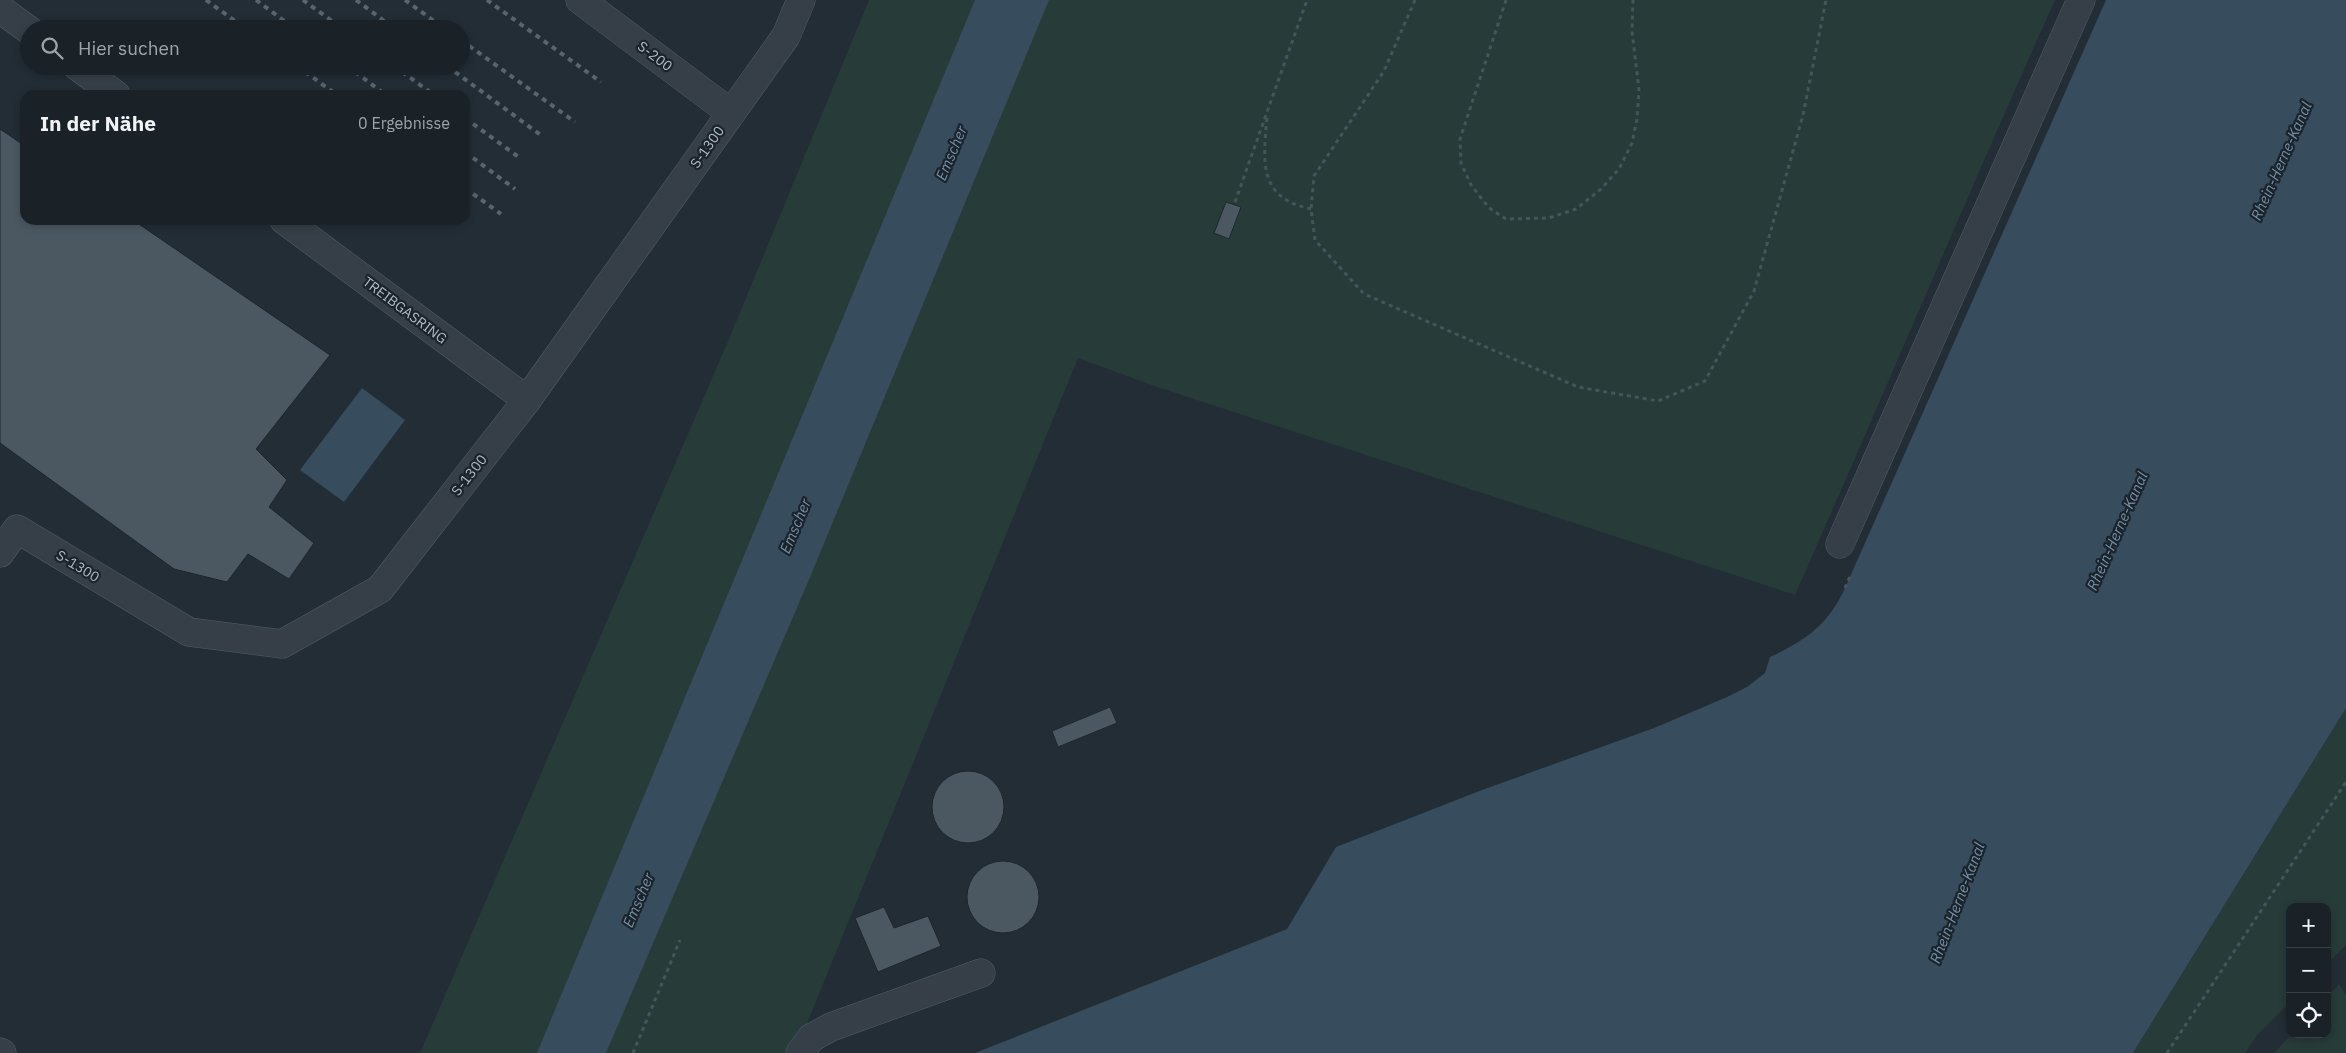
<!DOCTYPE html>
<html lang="de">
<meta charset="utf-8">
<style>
:root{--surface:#1a2228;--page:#232a30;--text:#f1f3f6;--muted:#9fa4a8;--line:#383f45}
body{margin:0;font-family:"IBM Plex Sans",sans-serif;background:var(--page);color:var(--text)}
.controls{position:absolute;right:15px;bottom:15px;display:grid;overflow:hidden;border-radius:10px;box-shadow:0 2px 8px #0003}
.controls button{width:45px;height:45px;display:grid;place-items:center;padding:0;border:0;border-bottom:1px solid var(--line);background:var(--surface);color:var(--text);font:25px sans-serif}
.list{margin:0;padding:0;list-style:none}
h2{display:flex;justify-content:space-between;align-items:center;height:65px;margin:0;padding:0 20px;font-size:21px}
h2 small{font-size:16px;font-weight:400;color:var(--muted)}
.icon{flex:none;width:28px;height:28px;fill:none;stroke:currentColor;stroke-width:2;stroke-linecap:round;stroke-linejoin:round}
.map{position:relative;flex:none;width:2346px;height:1053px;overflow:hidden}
.search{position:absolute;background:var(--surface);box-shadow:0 2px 8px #0003;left:20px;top:20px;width:450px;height:55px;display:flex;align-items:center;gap:12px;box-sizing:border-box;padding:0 18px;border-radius:28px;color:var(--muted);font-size:19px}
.panel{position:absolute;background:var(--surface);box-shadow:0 2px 8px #0003;left:20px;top:90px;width:450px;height:135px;border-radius:15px}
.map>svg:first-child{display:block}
.green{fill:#273b39}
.water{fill:#374c5c}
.building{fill:#4b5862;stroke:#1d262e}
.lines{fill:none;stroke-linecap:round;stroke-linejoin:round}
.minor-casing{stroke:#535d65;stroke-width:29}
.path{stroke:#445656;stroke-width:3;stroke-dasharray:4 4;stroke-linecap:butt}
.minor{stroke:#363f47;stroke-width:28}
.rail{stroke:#58646e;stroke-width:4;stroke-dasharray:5 5;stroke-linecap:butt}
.labels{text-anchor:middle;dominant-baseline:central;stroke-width:4.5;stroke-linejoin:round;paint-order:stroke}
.street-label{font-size:14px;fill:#b0bac3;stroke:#1b242c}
.water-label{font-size:15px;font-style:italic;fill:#738fa5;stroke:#1b242c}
</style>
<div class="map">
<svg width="2346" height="1053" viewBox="0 0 2346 1053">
<rect width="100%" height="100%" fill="#222d36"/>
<g class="green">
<path d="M869,0h1186c-89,198 -172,397 -260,595l-638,-208 -79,-29 -283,695h-375l309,-714z"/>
<path d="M2346,708v237l-19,19v-57h-37v95l-32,32 -13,19h-112z"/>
<path d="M2339,984l7,11v58h-72l18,-19h35v-37z"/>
</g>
<g class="water">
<path d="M975,0h74l-241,582 -202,471h-69z"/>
<path d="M2106,0h240v708l-213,345h-1158l312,-124 49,-82 146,-57 172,-62 73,-31 20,-10 18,-14 5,-16c36,-17 58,-32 75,-69z"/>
<path d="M362,388l43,32 -61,82 -44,-32z"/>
</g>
<g class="building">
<path d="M0,129l25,17v74h108l197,135 -74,94 31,31 -18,27 45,36 -25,36 -41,-25 -21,28 -53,-13 -174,-126z"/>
<path d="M1226,202l15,5 -12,32 -15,-6z"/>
<path d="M1110,707l7,16 -59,24 -6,-16z"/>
<circle cx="968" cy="807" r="36"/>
<circle cx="1003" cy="897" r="36"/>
<path d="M884,907l10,21 34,-12 13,30 -63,26 -23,-54z"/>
</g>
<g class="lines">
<g class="minor-casing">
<g id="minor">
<path d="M580,0l151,113"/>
<path d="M0,9l29,21"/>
<path d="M77,66l39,29"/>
<path d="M284,220l243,180"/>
<path d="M1840,544l241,-544"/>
<path d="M0,553l17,-24 172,103 93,12 98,-55 147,-189 259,-364 15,-36"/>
<path d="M0,1052l2,1"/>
<path d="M800,1053l11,-15 20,-11 150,-54"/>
</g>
</g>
<g class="path">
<path d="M1415,0l-31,71 -70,105 -3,33 4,31 49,54 214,93 80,14 47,-20 49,-90 49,-176 23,-115"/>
<path d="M1506,0l-46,139 1,24 10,22 18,23 17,11 43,-1 27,-9 25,-20 18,-20 13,-26 5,-24 2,-29 -7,-59 1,-31"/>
<path d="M1267,118c-4,44 -9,80 44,91"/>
<path d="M1235,202l72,-202"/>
<path d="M1845,588l6,-14"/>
<path d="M633,1053l47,-113"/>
<path d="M2167,1053l179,-271"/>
</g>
<use href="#minor" class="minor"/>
<g class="rail">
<path d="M206,0l40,29"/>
<path d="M256,0l39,29"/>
<path d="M303,0l40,29"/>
<path d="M356,0l39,29"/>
<path d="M405,0l40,29"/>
<path d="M487,0l114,82"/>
<path d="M461,40l114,82"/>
<path d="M297,66l40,29"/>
<path d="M347,66l39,29"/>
<path d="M394,66l40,29"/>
<path d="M447,66l95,70"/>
<path d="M465,118l55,40"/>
<path d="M465,152l50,37"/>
<path d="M465,188l36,26"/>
</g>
</g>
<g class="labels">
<g class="street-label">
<text transform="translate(655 56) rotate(37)">S-200</text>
<text transform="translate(707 147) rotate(-55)">S-1300</text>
<text transform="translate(405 310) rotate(37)">TREIBGASRING</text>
<text transform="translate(469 475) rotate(-52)">S-1300</text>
<text transform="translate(78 566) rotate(31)">S-1300</text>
</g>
<g class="water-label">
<text transform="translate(951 153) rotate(-67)">Emscher</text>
<text transform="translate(2281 161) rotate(-66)">Rhein-Herne-Kanal</text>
<text transform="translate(795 526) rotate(-67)">Emscher</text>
<text transform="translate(2117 531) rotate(-66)">Rhein-Herne-Kanal</text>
<text transform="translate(638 900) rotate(-67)">Emscher</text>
<text transform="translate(1957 903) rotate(-69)">Rhein-Herne-Kanal</text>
</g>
</g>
</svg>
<div class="controls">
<button>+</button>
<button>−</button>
<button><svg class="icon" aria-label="locate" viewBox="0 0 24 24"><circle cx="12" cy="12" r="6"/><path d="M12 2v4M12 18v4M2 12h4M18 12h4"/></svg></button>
</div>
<div class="search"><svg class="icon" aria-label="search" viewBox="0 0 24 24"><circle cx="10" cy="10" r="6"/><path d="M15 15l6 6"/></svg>Hier suchen</div>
<section class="panel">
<h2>In der Nähe<small>0 Ergebnisse</small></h2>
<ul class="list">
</ul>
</section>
</div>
